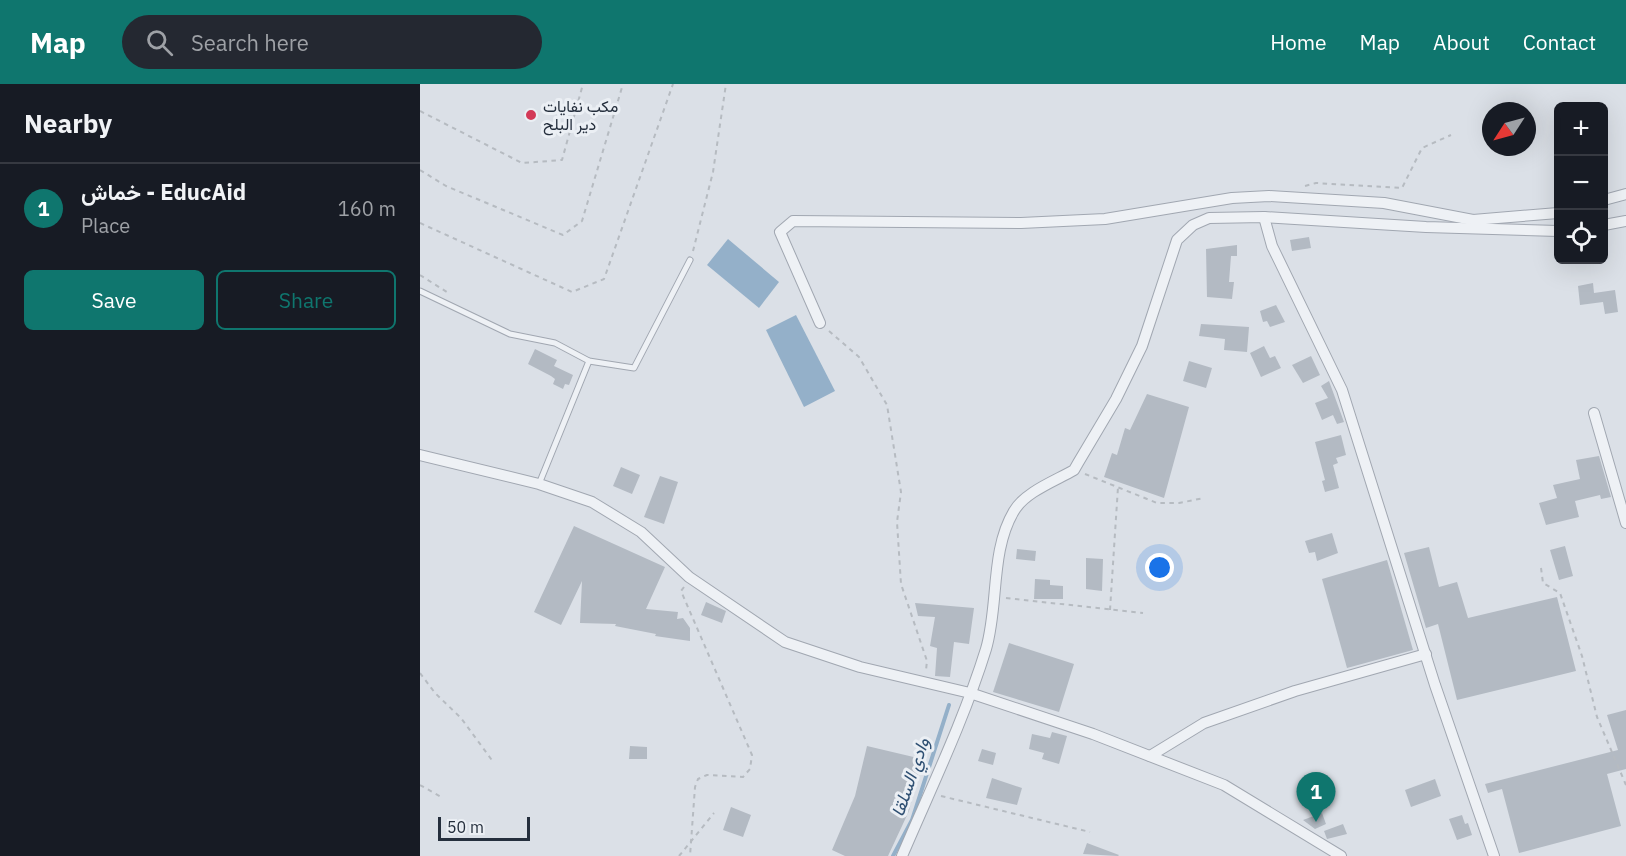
<!DOCTYPE html>
<meta charset="utf-8">
<style>
:root{--surface:#171b24;--page:#242831;--text:#f1f3f6;--muted:#9ea1a6;--line:#363941;--accent:#0f766e}
body{margin:0;font-family:"IBM Plex Sans",Vazirmatn,sans-serif;background:var(--page);color:var(--text)}
.controls{position:absolute;right:18px;top:18px;display:grid;overflow:hidden;border-radius:9px;box-shadow:0 6px 24px #0002}
.controls button{width:54px;height:54px;display:grid;place-items:center;padding:0;border:0;border-bottom:2px solid var(--line);background:var(--surface);color:var(--text);font:30px sans-serif}
.compass{position:absolute;left:1062px;top:18px;width:54px;height:54px;border-radius:50%;background:var(--surface);box-shadow:0 6px 24px #0002;rotate:234deg}
.scale{position:absolute;left:18px;bottom:15px;width:92px;box-sizing:border-box;padding-left:6px;border:3px solid #252f3d;border-top:0;font-size:16px;line-height:21px;white-space:nowrap;color:#252f3d;-webkit-text-stroke:4px #ebeff4;paint-order:stroke}
.you{position:absolute;left:740px;top:484px;width:21px;height:21px;margin:-15px;border:4px solid #fff;border-radius:50%;background:#1a73e8;box-shadow:0 0 0 9px #1a73e833}
.badge{display:grid;place-items:center;width:39px;height:39px;border-radius:50%;background:var(--accent);color:#fff;font-size:20px;font-weight:700}
.pin{position:absolute;translate:-50% -50px;filter:drop-shadow(0 2px 3px #0008)}
.pin::after{content:'';position:absolute;top:32px;width:21px;height:18px;background:inherit;clip-path:polygon(0 0,100% 0,50% 100%)}
.list{margin:0;padding:0;list-style:none}
h2{display:flex;justify-content:space-between;align-items:center;height:78px;margin:0;padding:0 24px;font-size:26px}
h2 small{font-size:20px;font-weight:400;color:var(--muted)}
.list li{display:grid;grid-template-columns:39px 1fr auto;gap:18px;align-items:center;box-sizing:border-box;height:90px;padding:0 24px;border-top:2px solid var(--line)}
.list b{display:block;font-size:22px;white-space:nowrap}
.list p{margin:0;font-size:20px;white-space:nowrap;color:var(--muted)}
.list em{font-size:20px;font-style:normal;color:var(--muted)}
.actions{display:flex;gap:12px;padding:18px 24px}
.actions a{flex:1;padding:14px 0;border:2px solid var(--accent);border-radius:9px;text-align:center;font-size:21px;color:var(--accent)}
.actions .main{background:var(--accent);color:#fff}
.icon{flex:none;width:33px;height:33px;fill:none;stroke:currentColor;stroke-width:2;stroke-linecap:round;stroke-linejoin:round}
.map{position:relative;flex:none;width:1206px;height:772px;overflow:hidden}
header{display:flex;align-items:center;gap:36px;box-sizing:border-box;height:84px;padding:0 30px;background:var(--accent);color:#fff}
header strong{font-size:28px}
nav{display:flex;gap:33px;margin-inline-start:auto;font-size:21px}
.search{width:420px;height:54px;background:var(--page);display:flex;align-items:center;gap:15px;box-sizing:border-box;padding:0 21px;border-radius:33px;color:var(--muted);font-size:22px}
main{display:flex}
aside{flex:1;background:var(--surface)}
.map>svg:first-child{display:block}
.water{fill:#94b0c9}
.lines{fill:none;stroke-linecap:round;stroke-linejoin:round}
.stream{stroke:#94b0c9;stroke-width:4}
.building{fill:#b3bac3}
.service-casing{stroke:#a1a7b1;stroke-width:7}
.minor-casing{stroke:#a1a7b1;stroke-width:12}
.path{stroke:#b6bbc1;stroke-width:2;stroke-dasharray:4.5 4.5;stroke-linecap:butt}
.service{stroke:#eef1f5;stroke-width:5}
.minor{stroke:#eef1f5;stroke-width:10}
.poi-dot{fill:#d33957;stroke:#ebeff4;stroke-width:2}
.labels{text-anchor:middle;dominant-baseline:central;stroke-width:6;stroke-linejoin:round;paint-order:stroke}
.poi-label{font-size:16px;fill:#252f3d;stroke:#ebeff4;text-anchor:start}
.water-label{font-size:18px;font-style:italic;fill:#2e4f72;stroke:#ebeff4}
</style>
<header>
<strong>Map</strong>
<div class="search"><svg class="icon" aria-label="search" viewBox="0 0 24 24"><circle cx="10" cy="10" r="6"/><path d="M15 15l6 6"/></svg>Search here</div>
<nav><a>Home</a><a>Map</a><a>About</a><a>Contact</a></nav>
</header>
<main>
<aside>
<h2>Nearby<small></small></h2>
<ul class="list">
<li><span class="badge">1</span><div><b>خماش - EducAid</b><p>Place</p></div><em>160 m</em></li>
</ul>
<div class="actions"><a class="main">Save</a><a>Share</a></div>
</aside>
<div class="map">
<svg width="1206" height="772" viewBox="0 0 1206 772">
<rect width="100%" height="100%" fill="#dbe0e7"/>
<g class="water">
<path d="M308,155l51,43 -20,26 -52,-43z"/>
<path d="M376,231l39,76 -31,16 -38,-77z"/>
</g>
<g class="lines">
<path class="stream" d="M473,772l19,-36 37,-115"/>
</g>
<g class="building">
<path d="M889,153l2,11 -19,3 -2,-11z"/>
<path d="M817,161v11h-6l-2,26h5l-2,17 -25,-2 -1,-48z"/>
<path d="M1173,199l1,10 21,-3 3,22 -13,2 -2,-12 -23,3 -2,-19z"/>
<path d="M856,221l9,17 -15,5 -3,-6 -4,1 -3,-11z"/>
<path d="M781,240l48,3 -2,25 -23,-2 1,-11 -26,-3z"/>
<path d="M844,262l6,12 5,-2 6,12 -20,9 -11,-24z"/>
<path d="M115,265l22,11 -3,6 19,9 -4,10 -4,-1 -2,5 -10,-5 2,-5 -4,-3 -23,-12z"/>
<path d="M891,272l9,19 -17,8 -11,-18z"/>
<path d="M769,277l23,7 -6,20 -23,-7z"/>
<path d="M909,297l15,41 -7,2 -4,-9 -11,5 -7,-17 13,-5 -7,-12z"/>
<path d="M727,310l42,13 -25,91 -60,-21 8,-24 5,2 8,-27 5,2z"/>
<path d="M921,351l5,20 -10,3 2,5 -5,2 6,23 -14,4 -3,-11 3,-1 -10,-38z"/>
<path d="M1179,372l12,41 -10,2 -1,-4 -25,6 4,16 -33,8 -7,-22 18,-5 -4,-13 27,-6 -4,-19z"/>
<path d="M201,383l19,8 -8,19 -19,-8z"/>
<path d="M240,392l18,6 -14,42 -20,-7z"/>
<path d="M154,442l91,41 -19,42 32,3 -1,7 6,-1 7,10v13l-35,-5 1,-2 -41,-8 1,-2 -36,-1 2,-42 -21,44 -27,-13z"/>
<path d="M912,449l6,20 -21,8 -2,-9 -6,1 -4,-12z"/>
<path d="M1145,462l8,30 -14,4 -9,-30z"/>
<path d="M1009,463l10,40 18,-5 11,36 89,-21 19,74 -119,29 -19,-76 -12,4 -22,-75z"/>
<path d="M597,465l19,2 -1,10 -19,-2z"/>
<path d="M666,474l17,1 -1,32 -16,-2z"/>
<path d="M967,476l26,90 -66,18 -25,-89z"/>
<path d="M615,495l15,1v5l13,1v13h-29z"/>
<path d="M286,518l20,9 -4,12 -21,-8z"/>
<path d="M495,519l59,5 -5,36 -15,-2 -4,35 -15,-1 2,-28 -7,-2 5,-29 -17,-1z"/>
<path d="M589,559l65,21 -15,48 -66,-20z"/>
<path d="M1206,626v59l-19,5 14,52 -102,27 -17,-64 -14,4 -3,-9 133,-34 -11,-35z"/>
<path d="M632,648l15,4 -8,28 -17,-5 2,-6 -15,-4 3,-15 18,4z"/>
<path d="M210,662l17,1v12h-18z"/>
<path d="M447,662l55,13 -13,52 -21,45h-43l-13,-6 23,-54z"/>
<path d="M562,665l14,4 -3,12 -15,-4z"/>
<path d="M572,694l30,10 -5,17 -31,-7z"/>
<path d="M1015,695l6,17 -30,11 -6,-17z"/>
<path d="M311,723l20,8 -8,22 -20,-7z"/>
<path d="M902,729l4,11 -11,5 -12,-9z"/>
<path d="M1042,731l3,9 3,-1 4,12 -15,5 -8,-21z"/>
<path d="M923,740l4,10 -20,5 -3,-8z"/>
<path d="M667,759l32,12 -1,1 -35,-2z"/>
</g>
<g class="lines">
<g class="service-casing">
<g id="service">
<path d="M0,207l90,43 45,9 34,18 45,7 56,-108"/>
<path d="M119,400l50,-123"/>
</g>
</g>
<g class="minor-casing">
<g id="minor">
<path d="M1184,116l22,-6"/>
<path d="M844,133l8,29 70,144 93,295 59,171"/>
<path d="M1184,141l22,-4"/>
<path d="M400,239l-40,-91 13,-11 228,2 84,-4 127,-21 37,-2 115,7 89,17 85,-7"/>
<path d="M1174,329l32,110"/>
<path d="M0,371l119,29 53,18 49,30 48,45 96,65 75,25 110,26 123,41 131,51 117,71"/>
<path d="M730,672l54,-33 91,-32 131,-37"/>
<path d="M482,772c29,-68 62,-136 84,-207 13,-44 4,-98 28,-138 11,-19 41,-30 60,-41l4,-7 38,-64 26,-53 35,-106 16,-15 16,-7 55,-1 162,10 132,4"/>
</g>
</g>
<g class="path">
<path d="M0,27l102,52 40,-3 21,-76"/>
<path d="M0,86l26,16 117,49 19,-14 41,-137"/>
<path d="M885,102l11,-3 86,5 20,-40 29,-13"/>
<path d="M0,139l152,69 32,-13 69,-195"/>
<path d="M273,167l20,-79 13,-88"/>
<path d="M0,191l30,19"/>
<path d="M409,247l30,26 28,48 14,87 -4,30 4,62 26,77 -1,9"/>
<path d="M665,390l72,29h22l25,-5"/>
<path d="M1121,484l2,15 17,10 22,63 15,61 29,68"/>
<path d="M264,503l-3,4 71,164 -2,14 -7,8 -36,-2 -9,4 -3,8 -5,69"/>
<path d="M586,514l137,15"/>
<path d="M690,526l8,-123"/>
<path d="M0,589l15,20 26,25 33,45"/>
<path d="M0,701l23,13"/>
<path d="M521,712l149,36"/>
<path d="M259,772l35,-43"/>
</g>
<use href="#service" class="service"/>
<use href="#minor" class="minor"/>
</g>
<circle class="poi-dot" cx="111" cy="31" r="6"/>
<g class="labels">
<g class="poi-label">
<text x="123" y="22">مكب نفايات<tspan x="123" dy="18">دير البلح</tspan></text>
</g>
<g class="water-label">
<text transform="translate(490 693) rotate(-71)">وادي السلقا</text>
</g>
</g>
</svg>
<div class="controls">
<button>+</button>
<button>−</button>
<button><svg class="icon" aria-label="locate" viewBox="0 0 24 24"><circle cx="12" cy="12" r="6"/><path d="M12 2v4M12 18v4M2 12h4M18 12h4"/></svg></button>
</div>
<svg class="compass" viewBox="-18 -18 36 36"><path d="M0-13l5 13h-10z" fill="#e53935"/><path d="M0 13l5-13h-10z" fill="#9ea1a6"/></svg>
<div class="scale">50 m</div>
<div class="you"></div>
<div class="pin badge" style="left:896px;top:738px">1</div>
</div>
</main>
